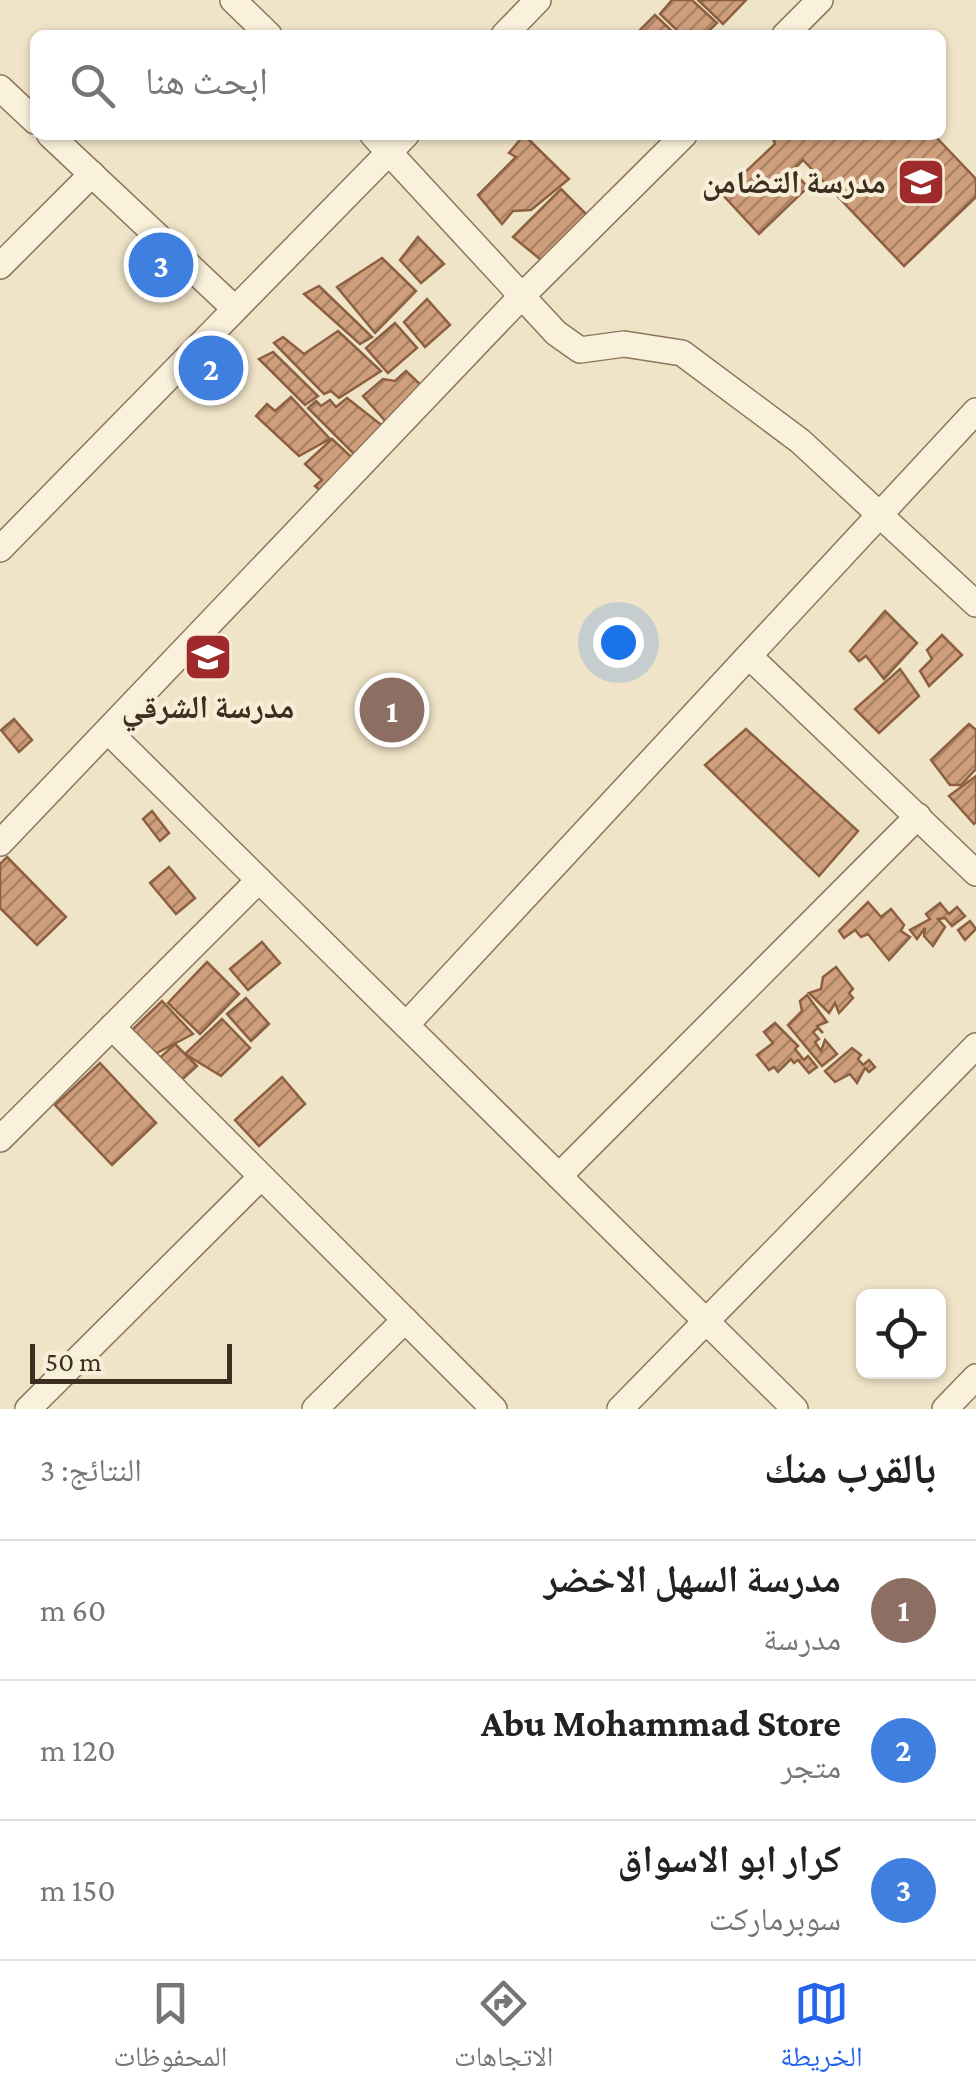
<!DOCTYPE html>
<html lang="ar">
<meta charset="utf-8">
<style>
:root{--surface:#fff;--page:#f2f2f2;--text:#222;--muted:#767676;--line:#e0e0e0;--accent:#2563eb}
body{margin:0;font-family:"Crimson Pro","Noto Naskh Arabic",serif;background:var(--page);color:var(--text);direction:rtl}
.controls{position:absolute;right:30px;bottom:30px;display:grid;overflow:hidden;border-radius:15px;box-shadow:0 2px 8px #0004}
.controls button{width:90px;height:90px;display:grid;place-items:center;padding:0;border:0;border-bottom:2px solid var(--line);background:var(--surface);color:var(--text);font:50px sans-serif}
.scale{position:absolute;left:30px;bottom:25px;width:202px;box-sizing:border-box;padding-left:10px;border:5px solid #3d2e20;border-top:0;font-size:28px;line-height:35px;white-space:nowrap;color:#3d2e20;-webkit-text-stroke:8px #f7eed8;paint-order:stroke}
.you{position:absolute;left:618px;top:642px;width:35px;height:35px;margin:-25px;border:8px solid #fff;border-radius:50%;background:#1a73e8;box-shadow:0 0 0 15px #1a73e833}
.badge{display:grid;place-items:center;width:65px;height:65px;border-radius:50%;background:var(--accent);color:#fff;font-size:32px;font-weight:700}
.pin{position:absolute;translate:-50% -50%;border:5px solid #fff;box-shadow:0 2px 10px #0006}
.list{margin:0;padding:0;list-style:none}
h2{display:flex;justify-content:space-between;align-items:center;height:130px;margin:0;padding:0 40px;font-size:42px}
h2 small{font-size:32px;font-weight:400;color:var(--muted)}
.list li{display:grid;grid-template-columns:65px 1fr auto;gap:30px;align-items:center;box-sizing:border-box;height:140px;padding:0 40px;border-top:2px solid var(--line)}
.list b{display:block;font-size:38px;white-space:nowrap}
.list p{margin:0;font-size:32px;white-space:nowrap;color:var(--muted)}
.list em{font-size:32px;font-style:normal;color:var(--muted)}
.icon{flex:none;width:55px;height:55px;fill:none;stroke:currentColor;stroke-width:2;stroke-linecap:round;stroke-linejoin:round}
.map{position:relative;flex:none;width:976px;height:1409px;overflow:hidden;direction:ltr}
.search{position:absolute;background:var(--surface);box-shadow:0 2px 8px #0004;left:30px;right:30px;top:30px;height:110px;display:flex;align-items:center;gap:25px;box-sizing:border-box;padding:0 35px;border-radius:15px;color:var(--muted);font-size:38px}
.sheet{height:550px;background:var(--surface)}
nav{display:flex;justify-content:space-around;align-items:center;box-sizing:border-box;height:140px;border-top:2px solid var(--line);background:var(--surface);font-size:28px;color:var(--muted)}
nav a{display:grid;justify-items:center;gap:5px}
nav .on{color:var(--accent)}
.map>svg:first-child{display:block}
.building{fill:url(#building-hatch);stroke:#8d5f41;stroke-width:2.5}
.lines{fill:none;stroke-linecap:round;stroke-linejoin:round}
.minor-casing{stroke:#8d765c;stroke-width:28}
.minor{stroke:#faf1dc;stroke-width:25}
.labels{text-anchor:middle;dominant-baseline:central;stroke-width:8;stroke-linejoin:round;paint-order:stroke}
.poi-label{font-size:32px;font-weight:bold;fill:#3d2e20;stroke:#f7eed8;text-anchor:end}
</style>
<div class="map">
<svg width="976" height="1409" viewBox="0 0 976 1409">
<defs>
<pattern id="building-hatch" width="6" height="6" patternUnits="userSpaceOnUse" patternTransform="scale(2.5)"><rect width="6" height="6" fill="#cf9f7d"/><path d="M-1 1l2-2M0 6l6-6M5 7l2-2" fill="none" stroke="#a98266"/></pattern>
</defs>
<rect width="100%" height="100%" fill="#f0e4c8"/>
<g class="building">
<path d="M672,0h20l25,23 -13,12h-22l-22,-21z"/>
<path d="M698,0h48l-23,24z"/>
<path d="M655,15l21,20h-41z"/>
<path d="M524,135l45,44 -38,31 -18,1 -11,13 -24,-29 38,-38 -7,-4z"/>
<path d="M772,135h162l42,44v18l-72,69 -101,-106 -11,11 16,16 -49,47 -37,-40 53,-50z"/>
<path d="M561,189l30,30 -45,45 -33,-27z"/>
<path d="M418,237l26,27 -23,19 -21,-23z"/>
<path d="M382,258l34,33 -41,42 -38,-46z"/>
<path d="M319,286l53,51 -12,7 -56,-50z"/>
<path d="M427,299l23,26 -25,22 -21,-25z"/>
<path d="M395,323l22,25 -29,25 -22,-25z"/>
<path d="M338,331l43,40 -42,27 -8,-7 -7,3 -50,-51 9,-6 21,17z"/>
<path d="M273,352l45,44 -13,9 -46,-46z"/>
<path d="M406,371l17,16 -35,37 -25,-28 20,-17 12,2z"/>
<path d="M291,397l39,42 -31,17 -43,-40 11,-12 8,7z"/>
<path d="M347,398l42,33 -29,29 -52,-52 8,-7 5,5 9,-6 6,7z"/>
<path d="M332,439l28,26 -31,33 -14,-12 7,-6 -17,-16z"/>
<path d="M885,611l32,32 -33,36 -18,-23 -7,5 -9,-10z"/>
<path d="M942,635l20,20 -33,31 -9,-15 12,-12 -5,-9z"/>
<path d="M900,669l19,27 -40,37 -24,-24z"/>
<path d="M14,719l18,21 -13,12 -18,-22z"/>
<path d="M969,724l7,6v39l-15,16h-11l-19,-25z"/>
<path d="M746,729l112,102 -39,45 -114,-111z"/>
<path d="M976,776v46l-2,2 -25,-28z"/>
<path d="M152,811l17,22 -9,8 -17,-22z"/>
<path d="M7,857l59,60 -29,28 -37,-37v-44z"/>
<path d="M169,867l26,31 -19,16 -26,-31z"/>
<path d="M868,902l13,15 10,-8 13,16 -3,6 9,6 -21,23 -21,-26 -7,3 -6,-7 -11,8 -5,-7z"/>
<path d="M940,903l9,11 8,-7 8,9 -13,10 -7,-8 -7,1 7,8 -12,19 -9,-10 1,-8 -8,11 -7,-9 20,-11 -4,-5z"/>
<path d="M970,921l6,8 -11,11 -7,-10z"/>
<path d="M262,942l18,21 -32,27 -18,-21z"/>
<path d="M207,962l32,32 -39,40 -32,-31z"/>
<path d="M836,967l17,22 -4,4 4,5 -14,15 -4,-10 -6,10 -20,-20 12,-4 2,-12z"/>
<path d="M807,995l20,27 -10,4 6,7 -5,-5 -5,4 6,7 -4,3 6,9 4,-11 12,14 -15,12 -34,-41 14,-14 -2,-10z"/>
<path d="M246,998l23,26 -18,17 -24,-27z"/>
<path d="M162,1001l31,33 -42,22 -22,-23z"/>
<path d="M222,1019l28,29 -29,28 -36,-22z"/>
<path d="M775,1023l23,23 -3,3 9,11 4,-4 9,11 -8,6 -11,-13 -4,3 -3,-4 -13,13 -4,-5 -5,3 -12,-15 16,-12 -9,-11z"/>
<path d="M175,1044l22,22 -22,20 -21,-23z"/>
<path d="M852,1048l9,7 -3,4 5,6 6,-5 6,7 -6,5 -4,-4 -8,15 -7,-9 -15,8 -10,-11z"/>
<path d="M100,1063l56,60 -44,42 -57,-60z"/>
<path d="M282,1077l23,27 -46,42 -24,-26z"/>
</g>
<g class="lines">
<g class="minor-casing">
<g id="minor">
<path d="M233,0l36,35"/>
<path d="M504,35l34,-35"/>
<path d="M785,35l35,-35"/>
<path d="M0,88l35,33"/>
<path d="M50,135l183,172"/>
<path d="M373,135l183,198 24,17 44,-6 58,9 118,88 176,163"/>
<path d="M0,266l92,-92"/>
<path d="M0,549l406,-414"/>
<path d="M749,656l227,217"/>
<path d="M109,732l686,677"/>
<path d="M0,843l520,-545 164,-163"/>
<path d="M406,1025l570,-614"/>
<path d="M112,1027l382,382"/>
<path d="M0,1139l259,-259"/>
<path d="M559,1176l359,-360"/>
<path d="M28,1409l233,-232"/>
<path d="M315,1409l90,-89"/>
<path d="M620,1409l356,-363"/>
<path d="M945,1409l31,-32"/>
</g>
</g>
<use href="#minor" class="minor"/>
</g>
<defs>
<g id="school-square" transform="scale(2.5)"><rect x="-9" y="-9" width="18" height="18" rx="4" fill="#9e2a2b" stroke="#f7eed8"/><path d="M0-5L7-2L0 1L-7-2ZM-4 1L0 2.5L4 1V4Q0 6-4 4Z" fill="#fff"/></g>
</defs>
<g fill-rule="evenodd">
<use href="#school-square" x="921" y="182"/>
<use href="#school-square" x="208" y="657"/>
</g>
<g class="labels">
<g class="poi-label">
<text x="886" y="182">مدرسة التضامن</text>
<text x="208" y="707" text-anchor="middle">مدرسة الشرقي</text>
</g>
</g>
</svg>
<div class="controls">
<button><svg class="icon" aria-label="locate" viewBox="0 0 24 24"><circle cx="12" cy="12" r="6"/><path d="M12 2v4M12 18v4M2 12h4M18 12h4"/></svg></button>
</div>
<div class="scale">50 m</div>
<div class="you"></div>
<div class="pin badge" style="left:392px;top:710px;background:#8d6e63">1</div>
<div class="pin badge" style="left:211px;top:368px;background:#3f7fe0">2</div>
<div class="pin badge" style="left:161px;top:265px;background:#3f7fe0">3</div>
<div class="search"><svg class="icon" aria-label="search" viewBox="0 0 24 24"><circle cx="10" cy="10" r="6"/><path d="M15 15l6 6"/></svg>ابحث هنا</div>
</div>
<section class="sheet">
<h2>بالقرب منك<small>النتائج: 3</small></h2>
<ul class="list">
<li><span class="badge" style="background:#8d6e63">1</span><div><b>مدرسة السهل الاخضر</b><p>مدرسة</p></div><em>60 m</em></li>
<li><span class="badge" style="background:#3f7fe0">2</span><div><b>Abu Mohammad Store</b><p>متجر</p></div><em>120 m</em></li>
<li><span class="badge" style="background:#3f7fe0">3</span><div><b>كرار ابو الاسواق</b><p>سوبرماركت</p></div><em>150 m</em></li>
</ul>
</section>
<nav>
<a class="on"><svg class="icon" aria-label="map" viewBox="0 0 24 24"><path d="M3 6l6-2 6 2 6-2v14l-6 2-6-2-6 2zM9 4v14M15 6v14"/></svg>الخريطة</a>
<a><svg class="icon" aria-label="directions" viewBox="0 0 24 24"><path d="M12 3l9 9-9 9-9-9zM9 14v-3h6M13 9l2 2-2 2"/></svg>الاتجاهات</a>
<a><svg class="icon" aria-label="saved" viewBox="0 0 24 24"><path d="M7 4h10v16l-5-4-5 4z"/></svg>المحفوظات</a>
</nav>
